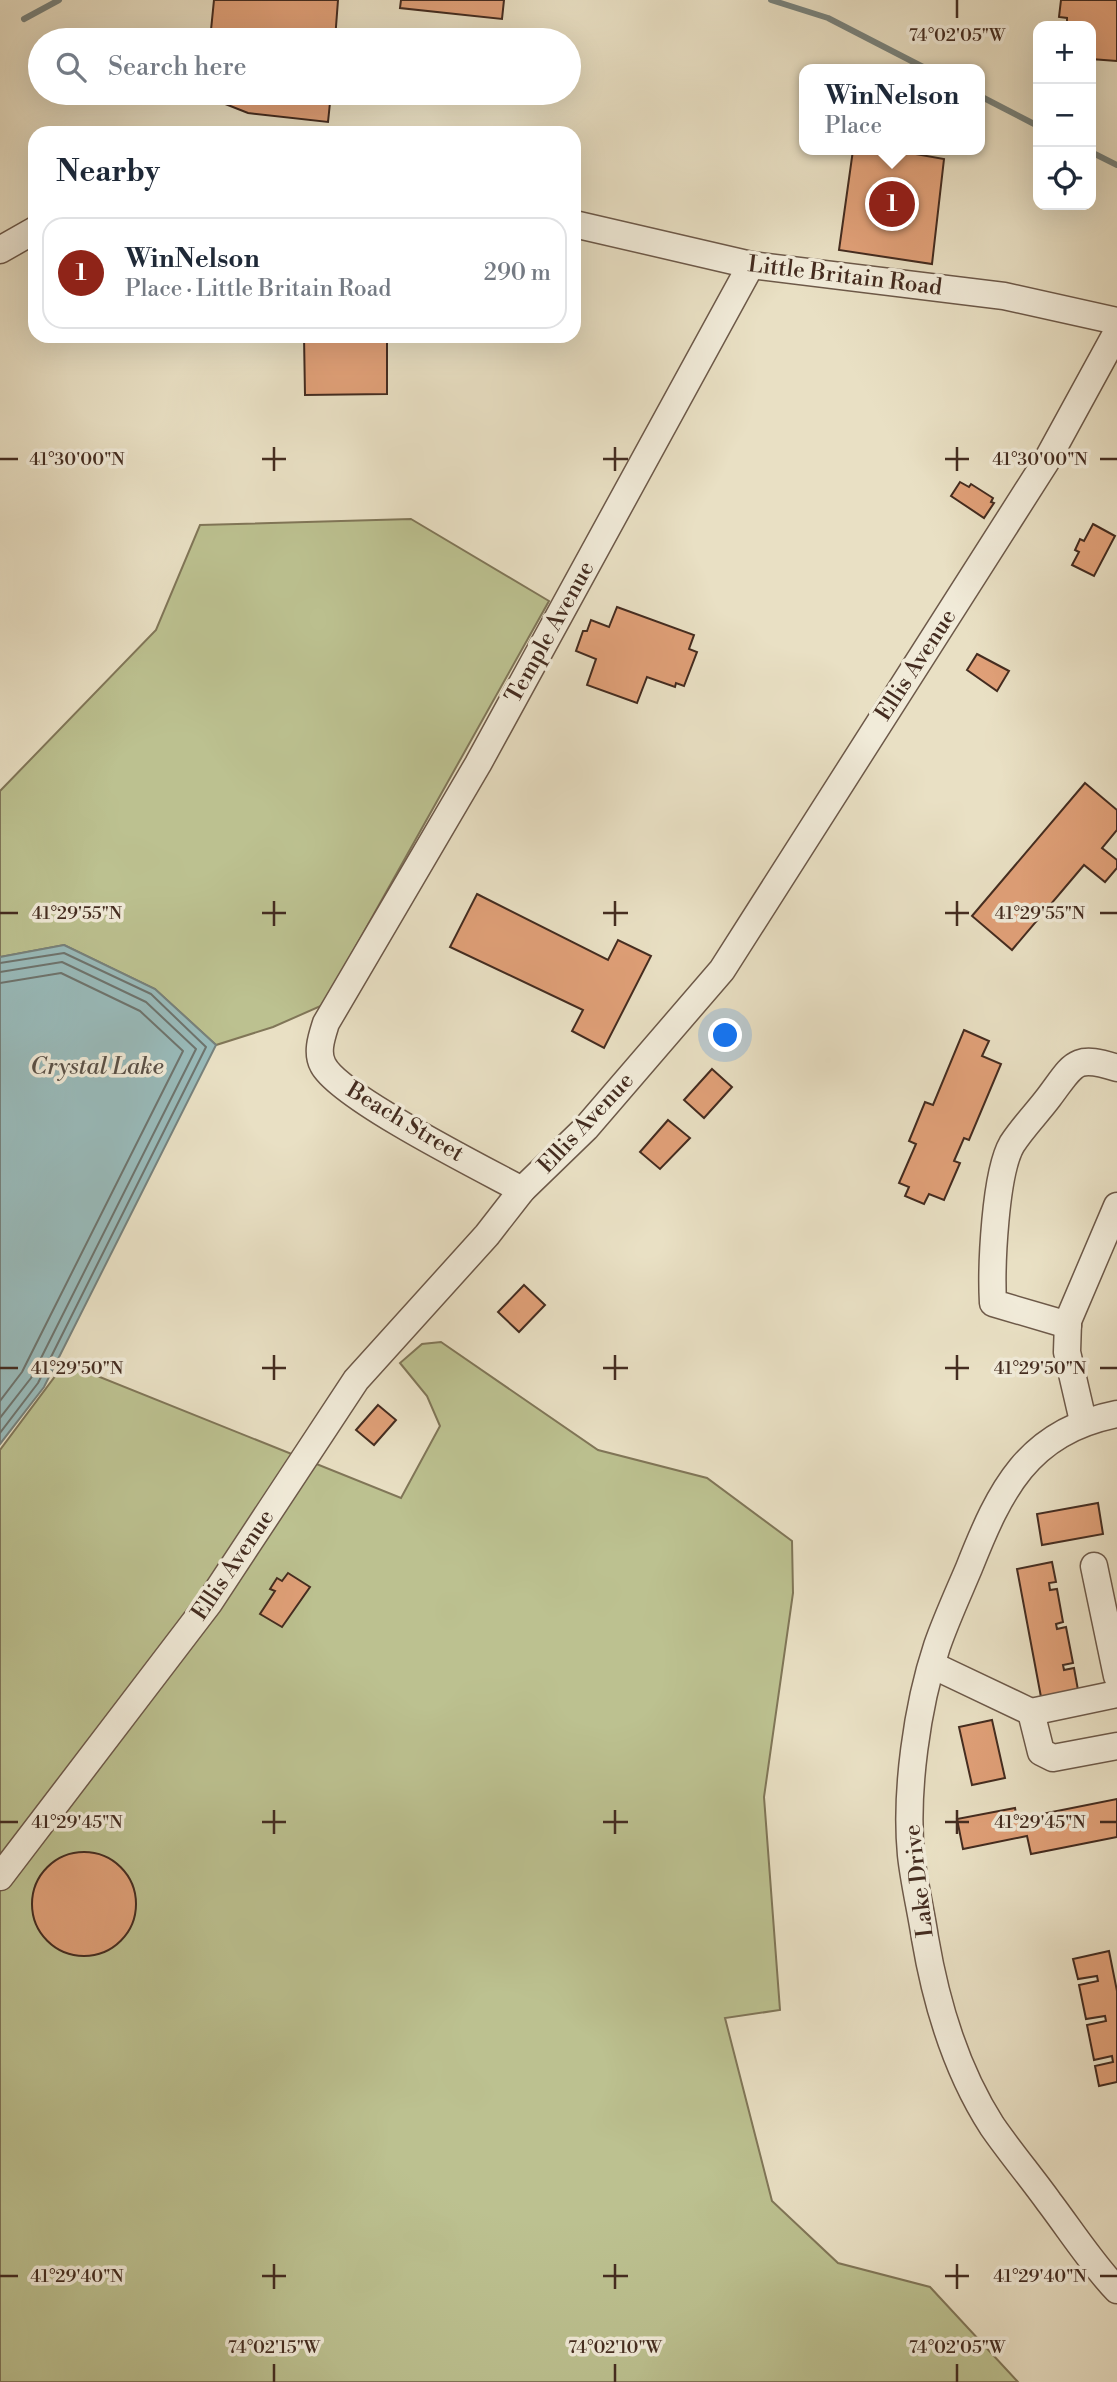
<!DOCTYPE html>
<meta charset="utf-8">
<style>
:root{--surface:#fff;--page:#f2f2f3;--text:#1f2937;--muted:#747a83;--line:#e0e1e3;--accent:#8f2418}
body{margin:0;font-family:"Libre Bodoni",serif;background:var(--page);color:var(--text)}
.controls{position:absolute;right:21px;top:21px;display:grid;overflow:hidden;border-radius:14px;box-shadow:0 7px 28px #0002}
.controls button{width:63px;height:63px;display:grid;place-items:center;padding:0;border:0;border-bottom:2px solid var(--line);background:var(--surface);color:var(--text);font:35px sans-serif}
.you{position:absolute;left:726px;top:1036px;width:24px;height:24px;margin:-18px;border:5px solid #fff;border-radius:50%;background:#1a73e8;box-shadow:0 0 0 10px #1a73e833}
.badge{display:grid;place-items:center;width:46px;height:46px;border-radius:50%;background:var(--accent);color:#fff;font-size:23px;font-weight:700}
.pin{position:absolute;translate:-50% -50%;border:4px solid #fff;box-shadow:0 2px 7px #0006}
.popup{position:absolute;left:799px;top:64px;width:186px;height:91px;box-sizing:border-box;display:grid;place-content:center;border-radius:14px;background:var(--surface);filter:drop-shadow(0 2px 5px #0005);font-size:23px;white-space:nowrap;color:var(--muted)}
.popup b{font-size:26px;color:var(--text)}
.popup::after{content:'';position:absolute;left:50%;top:100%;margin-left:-14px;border:14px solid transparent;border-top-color:var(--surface)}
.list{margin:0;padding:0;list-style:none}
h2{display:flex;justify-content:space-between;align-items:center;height:91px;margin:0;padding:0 28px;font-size:30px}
h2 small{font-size:23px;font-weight:400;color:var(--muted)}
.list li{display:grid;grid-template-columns:46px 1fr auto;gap:21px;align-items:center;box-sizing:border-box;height:112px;margin:0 14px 14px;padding:0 14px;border:2px solid var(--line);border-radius:21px}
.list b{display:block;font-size:26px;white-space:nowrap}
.list p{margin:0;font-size:23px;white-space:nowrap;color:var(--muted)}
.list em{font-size:23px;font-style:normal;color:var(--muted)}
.icon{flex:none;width:38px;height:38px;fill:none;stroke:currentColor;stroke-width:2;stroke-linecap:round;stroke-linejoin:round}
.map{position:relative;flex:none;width:1117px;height:2382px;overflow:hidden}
.search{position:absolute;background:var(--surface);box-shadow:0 7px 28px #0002;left:28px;top:28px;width:553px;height:77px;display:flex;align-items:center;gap:18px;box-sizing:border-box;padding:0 24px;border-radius:38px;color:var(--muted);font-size:26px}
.panel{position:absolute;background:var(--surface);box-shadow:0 7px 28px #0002;left:28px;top:126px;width:553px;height:217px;border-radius:21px}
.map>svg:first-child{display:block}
.green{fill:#bcc190;stroke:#807658;stroke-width:2}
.water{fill:#9bb;stroke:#77827d;stroke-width:2}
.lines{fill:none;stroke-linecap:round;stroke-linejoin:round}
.shore{stroke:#6e746e;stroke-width:2}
.stream{stroke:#77827d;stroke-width:6}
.building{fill:#e0a078;stroke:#442c20;stroke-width:2}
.minor-casing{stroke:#6d5949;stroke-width:29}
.minor{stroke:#f1ebd9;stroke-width:26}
.ticks{fill:none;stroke:#442c20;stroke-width:2.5}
.labels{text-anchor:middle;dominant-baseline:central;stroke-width:7;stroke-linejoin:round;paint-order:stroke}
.street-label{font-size:23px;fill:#442c20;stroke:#f1ebd9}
.water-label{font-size:24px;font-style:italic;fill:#595047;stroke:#f1ebd9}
.ticks-label{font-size:18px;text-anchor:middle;fill:#442c20;stroke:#f1ebd9;stroke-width:7;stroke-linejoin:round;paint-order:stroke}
</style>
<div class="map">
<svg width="1117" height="2382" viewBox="0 0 1117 2382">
<rect width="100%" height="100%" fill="#e9e0c4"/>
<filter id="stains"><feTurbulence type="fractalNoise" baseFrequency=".00286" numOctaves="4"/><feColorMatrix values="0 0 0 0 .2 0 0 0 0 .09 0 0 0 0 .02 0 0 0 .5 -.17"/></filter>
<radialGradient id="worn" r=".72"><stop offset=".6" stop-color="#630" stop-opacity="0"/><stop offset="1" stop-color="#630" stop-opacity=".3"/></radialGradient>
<g class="green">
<path d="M411,519l138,82 -226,404 -50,22 -57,18 -61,-56 -91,-44 -64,12v-166l156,-161 44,-105z"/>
<path d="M441,1342l157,108 109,28 85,63 1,52 -29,204 16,213 -55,8 47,183 66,62 92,24 88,95h-1018v-932l65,-87 336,135 39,-72 -13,-30 -27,-33 22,-19z"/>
</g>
<path class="water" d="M64,945l91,44 61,56 -172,342 -44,57v-487z"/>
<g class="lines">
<g class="shore">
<path d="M0,963l64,-10 87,41 55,53 -168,336 -38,50"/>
<path d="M0,972l62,-10 84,40 50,47 -165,329 -31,40"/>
<path d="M0,983l61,-10 79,38 43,40 -161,321 -22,29"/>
</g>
<g class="stream">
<path d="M771,0l57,18 99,51"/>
<path d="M24,19l35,-19"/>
<path d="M980,96l58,30"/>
<path d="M1091,152l26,13"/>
</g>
</g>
<g class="building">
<path d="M214,0h124l-3,40h-125z"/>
<path d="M401,0h103l-2,19 -102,-11z"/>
<path d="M1061,0h56v61l-26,-2v-33h-24v-8l-8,-1z"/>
<path d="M205,93h126l-3,29 -80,-9 -43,-17z"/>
<path d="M853,150h40l51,9 -12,105 -93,-14z"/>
<path d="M304,336h83v58l-82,1z"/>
<path d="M960,482l9,5 2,-3 22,14 -2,4 3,1 -10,15 -33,-22z"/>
<path d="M1093,524l22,12 -21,40 -22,-11 7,-13 -4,-2 5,-11 4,2z"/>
<path d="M617,607l77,28 -5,14 8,3 -13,34 -8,-3 -1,4 -28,-10 -10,26 -50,-18 9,-26 -20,-8 7,-20h4l4,-11 18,7z"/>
<path d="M977,654l32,17 -12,20 -30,-21z"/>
<path d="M1085,783l32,27v20l-15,18 15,12v8l-12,14 -21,-17 -72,85 -40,-34z"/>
<path d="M477,894l131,66 10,-20 33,16 -47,92 -32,-17 11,-21 -133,-63z"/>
<path d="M964,1030l25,11 -7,15 19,8 -32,76 -5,-2 -10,23 6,2 -16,37 -15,-6 -5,10 -19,-8 4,-9 -10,-4 17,-39 -7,-3 16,-39 8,3z"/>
<path d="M712,1069l20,18 -28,31 -20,-18z"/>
<path d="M668,1120l22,18 -30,31 -20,-17z"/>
<path d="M524,1285l21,20 -26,27 -21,-20z"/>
<path d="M378,1405l18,15 -22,25 -18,-15z"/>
<path d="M1098,1503l5,31 -61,11 -5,-31z"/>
<path d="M1052,1562l4,20 -7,1 1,7 7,-1 6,33 -7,2 1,5 9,-2 7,36 -10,2 1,5 10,-2 4,22 -37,7 -24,-128z"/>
<path d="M288,1573l22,14 -28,40 -22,-13 15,-23 -5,-2 7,-11 5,3z"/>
<path d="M992,1720l13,58 -33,7 -13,-58z"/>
<path d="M1117,1799v38l-86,17 -4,-18 -64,13 -6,-30 58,-11 2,11z"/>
<circle cx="84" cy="1904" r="52"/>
<path d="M1109,1951l8,40v91l-18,4 -4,-20 18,-4 -1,-6 -18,4 -7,-35 19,-4 -1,-5 -19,3 -7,-34 19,-4 -1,-5 -19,3 -5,-20z"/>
</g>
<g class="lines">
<g class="minor-casing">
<g id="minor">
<path d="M574,224l177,41 253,31 113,25"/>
<path d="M0,250l35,-20"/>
<path d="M522,1190c-39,-21 -183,-93 -199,-125 -7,-13 -1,-29 3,-42l152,-259 273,-499"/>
<path d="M1068,1325l-75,-22c-2,-36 2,-130 19,-159 11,-17 25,-31 37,-47 25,-33 25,-43 68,-29"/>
<path d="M1117,1414c-90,18 -117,76 -148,154 -11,26 -23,52 -32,78 -20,60 -32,146 -26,209 3,28 10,56 14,83 11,65 31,132 67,188 18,26 39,51 57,76 22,29 43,62 68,88"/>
<path d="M1083,1421l-16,-69 1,-31 49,-115"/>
<path d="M1094,1566l23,110"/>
<path d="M932,1665l99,47 86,-18"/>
<path d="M1031,1712l10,40 12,6 64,-12"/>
<path d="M0,1877l209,-274 147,-223 131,-145 35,-45 64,-62 136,-158 325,-510 70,-128"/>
</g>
</g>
<use href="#minor" class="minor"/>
</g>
<path class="ticks" d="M957,0v18M274,447v24M615,447v24M957,447v24M0,459h18M262,459h24M603,459h25M945,459h24M1100,459h17M274,901v25M615,901v25M957,901v25M0,913h18M262,913h24M603,913h25M945,913h24M1100,913h17M274,1355v25M615,1355v25M957,1355v25M0,1368h18M262,1368h24M603,1368h25M945,1368h24M1100,1368h17M274,1810v24M615,1810v24M957,1810v24M0,1822h18M262,1822h24M603,1822h25M945,1822h24M1100,1822h17M274,2264v25M615,2264v25M957,2264v25M0,2276h18M262,2276h24M603,2276h25M945,2276h24M1100,2276h17M274,2364v18M615,2364v18M957,2364v18"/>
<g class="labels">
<g class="street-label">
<text transform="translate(845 276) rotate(7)">Little Britain Road</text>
<text transform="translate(550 632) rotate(-61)">Temple Avenue</text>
<text transform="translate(916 665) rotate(-57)">Ellis Avenue</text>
<text transform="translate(405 1122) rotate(31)">Beach Street</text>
<text transform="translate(586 1123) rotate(-47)">Ellis Avenue</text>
<text transform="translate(233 1565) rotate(-56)">Ellis Avenue</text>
<text transform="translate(919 1881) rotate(-97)">Lake Drive</text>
</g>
<g class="water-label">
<text x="97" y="1067">Crystal Lake</text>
</g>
</g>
<g class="ticks-label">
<text x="957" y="41">74°02'05"W</text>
<text x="77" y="465">41°30'00"N</text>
<text x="1040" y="465">41°30'00"N</text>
<text x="77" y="919">41°29'55"N</text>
<text x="1040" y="919">41°29'55"N</text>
<text x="77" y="1374">41°29'50"N</text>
<text x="1040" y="1374">41°29'50"N</text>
<text x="77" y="1828">41°29'45"N</text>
<text x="1040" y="1828">41°29'45"N</text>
<text x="77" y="2282">41°29'40"N</text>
<text x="1040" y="2282">41°29'40"N</text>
<text x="274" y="2353">74°02'15"W</text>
<text x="615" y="2353">74°02'10"W</text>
<text x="957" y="2353">74°02'05"W</text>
</g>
<rect width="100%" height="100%" filter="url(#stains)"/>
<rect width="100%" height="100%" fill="url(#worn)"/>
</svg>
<div class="controls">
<button>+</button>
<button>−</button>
<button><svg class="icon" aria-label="locate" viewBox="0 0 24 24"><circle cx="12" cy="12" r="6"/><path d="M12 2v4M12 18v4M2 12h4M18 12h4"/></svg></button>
</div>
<div class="you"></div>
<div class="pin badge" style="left:892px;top:204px">1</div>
<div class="popup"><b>WinNelson</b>Place</div>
<div class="search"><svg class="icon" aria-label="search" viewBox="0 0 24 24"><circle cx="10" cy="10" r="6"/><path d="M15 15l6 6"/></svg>Search here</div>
<section class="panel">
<h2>Nearby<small></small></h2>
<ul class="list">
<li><span class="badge">1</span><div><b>WinNelson</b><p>Place · Little Britain Road</p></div><em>290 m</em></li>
</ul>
</section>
</div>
